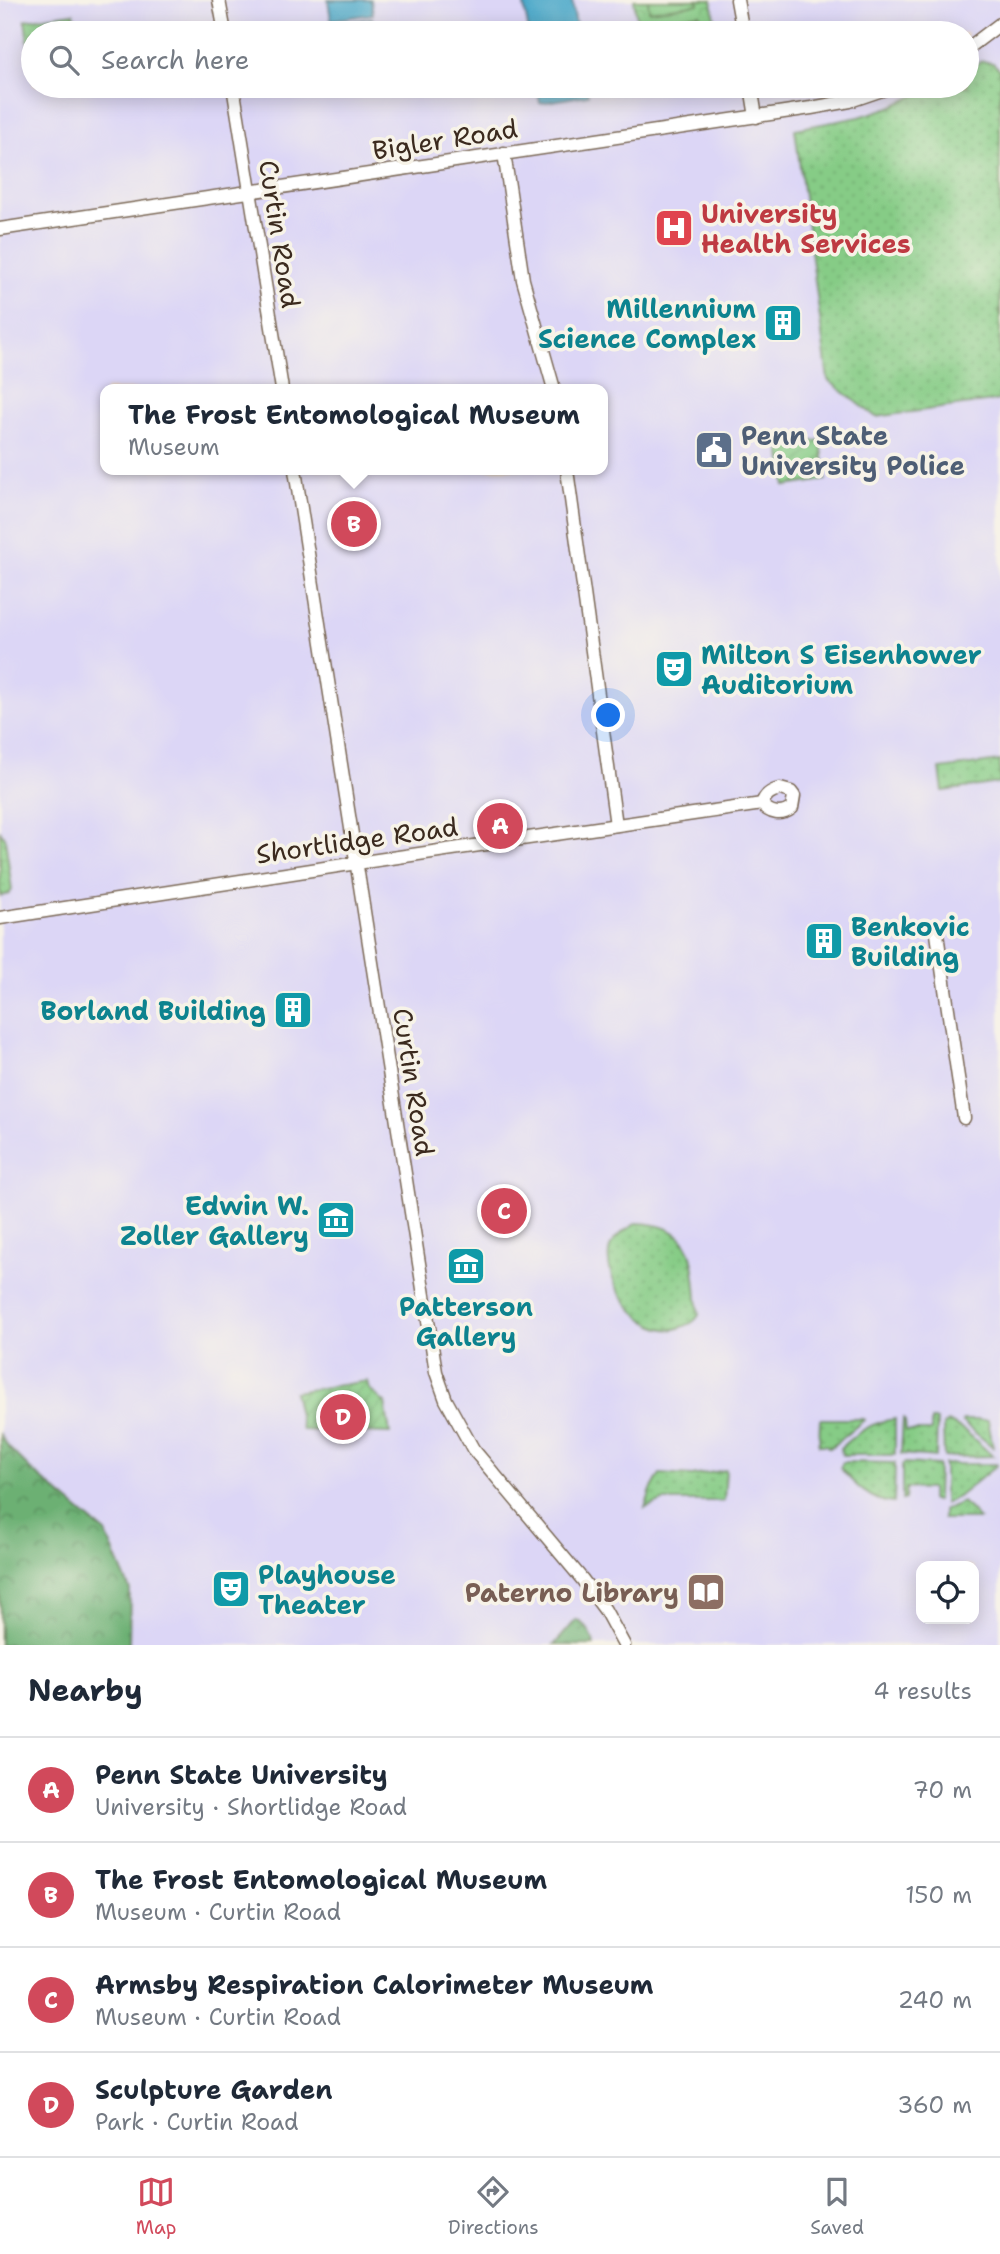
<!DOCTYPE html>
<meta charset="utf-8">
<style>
:root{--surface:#fff;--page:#f2f2f3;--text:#1f2937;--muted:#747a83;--line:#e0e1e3;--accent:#d1495b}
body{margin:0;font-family:"Shantell Sans",sans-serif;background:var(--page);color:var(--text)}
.controls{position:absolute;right:21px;bottom:21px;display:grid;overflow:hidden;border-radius:14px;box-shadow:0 4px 18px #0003}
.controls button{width:63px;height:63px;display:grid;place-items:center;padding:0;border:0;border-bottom:2px solid var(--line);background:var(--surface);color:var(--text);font:35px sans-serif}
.you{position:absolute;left:609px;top:716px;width:24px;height:24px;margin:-18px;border:5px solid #fff;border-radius:50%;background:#1a73e8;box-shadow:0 0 0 10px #1a73e833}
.badge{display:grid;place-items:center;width:46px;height:46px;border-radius:50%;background:var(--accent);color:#fff;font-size:23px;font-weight:700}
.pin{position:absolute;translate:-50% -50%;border:4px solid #fff;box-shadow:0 2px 7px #0006}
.popup{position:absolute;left:100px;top:384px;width:508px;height:91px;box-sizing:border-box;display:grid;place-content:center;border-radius:14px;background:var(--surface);filter:drop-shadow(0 2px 5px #0005);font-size:23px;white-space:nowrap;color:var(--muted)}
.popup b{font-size:26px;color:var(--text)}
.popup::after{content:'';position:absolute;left:50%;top:100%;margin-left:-14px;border:14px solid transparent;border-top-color:var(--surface)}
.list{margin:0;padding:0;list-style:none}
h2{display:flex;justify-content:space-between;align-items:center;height:91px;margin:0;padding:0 28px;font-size:30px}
h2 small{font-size:23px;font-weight:400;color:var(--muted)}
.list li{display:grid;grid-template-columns:46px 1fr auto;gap:21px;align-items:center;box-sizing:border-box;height:105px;padding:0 28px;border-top:2px solid var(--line)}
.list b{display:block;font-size:26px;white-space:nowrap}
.list p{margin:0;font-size:23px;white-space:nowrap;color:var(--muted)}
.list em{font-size:23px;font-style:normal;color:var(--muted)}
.icon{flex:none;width:38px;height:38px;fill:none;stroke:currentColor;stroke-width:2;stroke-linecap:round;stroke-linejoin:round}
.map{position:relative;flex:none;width:1000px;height:1645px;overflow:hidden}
.search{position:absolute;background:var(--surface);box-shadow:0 4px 18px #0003;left:21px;right:21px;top:21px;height:77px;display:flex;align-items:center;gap:18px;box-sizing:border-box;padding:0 24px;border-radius:38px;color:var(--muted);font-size:26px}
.sheet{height:511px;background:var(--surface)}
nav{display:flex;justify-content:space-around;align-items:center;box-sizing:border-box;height:98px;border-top:2px solid var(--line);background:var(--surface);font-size:19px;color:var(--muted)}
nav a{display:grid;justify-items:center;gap:4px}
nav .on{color:var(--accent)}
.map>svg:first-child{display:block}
.built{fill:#dcd6f6;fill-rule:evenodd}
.grass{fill:url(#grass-dots);stroke:#607b52;stroke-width:2}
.forest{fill:url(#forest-crowns);stroke:#546d48;stroke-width:2}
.park{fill:url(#park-crowns);stroke:#607b52;stroke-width:2}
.garden{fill:url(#garden-furrows);stroke:#607b52;stroke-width:2}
.pitch{fill:#86cc86;stroke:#607b52;stroke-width:2}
.water{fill:#4aa7c9;stroke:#426874;stroke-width:2}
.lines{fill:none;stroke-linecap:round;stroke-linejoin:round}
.street-casing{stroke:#7b6957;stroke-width:15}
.street{stroke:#fff;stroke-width:12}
.labels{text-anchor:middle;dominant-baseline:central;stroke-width:7;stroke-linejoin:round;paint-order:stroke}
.street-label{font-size:26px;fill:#3b2a1e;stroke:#f7f3e8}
.health-label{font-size:26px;font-weight:bold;fill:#be3a42;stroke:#f7f3e8;text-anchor:start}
.culture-label{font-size:26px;font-weight:bold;fill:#0d838f;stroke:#f7f3e8;text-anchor:end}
.service-label{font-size:26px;font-weight:bold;fill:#4e5e75;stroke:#f7f3e8;text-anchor:start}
.education-label{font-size:26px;font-weight:bold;fill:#785e54;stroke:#f7f3e8;text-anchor:end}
</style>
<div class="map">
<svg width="1000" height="1645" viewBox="0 0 1000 1645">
<defs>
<pattern id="grass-dots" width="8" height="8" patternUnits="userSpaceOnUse" patternTransform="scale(1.75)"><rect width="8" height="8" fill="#86cc86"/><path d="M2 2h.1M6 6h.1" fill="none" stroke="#75af73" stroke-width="1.8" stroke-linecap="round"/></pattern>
<pattern id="forest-crowns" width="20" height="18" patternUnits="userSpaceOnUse" patternTransform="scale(1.75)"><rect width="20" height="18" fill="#6cb073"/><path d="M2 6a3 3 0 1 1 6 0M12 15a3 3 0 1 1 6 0" fill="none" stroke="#5a8f5e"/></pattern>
<pattern id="park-crowns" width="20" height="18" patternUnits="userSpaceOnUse" patternTransform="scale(1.75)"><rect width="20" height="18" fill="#86cc86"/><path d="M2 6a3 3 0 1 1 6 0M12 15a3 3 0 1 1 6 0" fill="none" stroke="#75af73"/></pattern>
<pattern id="garden-furrows" width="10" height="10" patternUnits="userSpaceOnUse" patternTransform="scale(1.75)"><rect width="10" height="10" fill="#86cc86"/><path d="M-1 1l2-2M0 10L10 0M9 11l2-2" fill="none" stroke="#75af73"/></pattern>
</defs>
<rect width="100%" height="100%" fill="#f7f3e8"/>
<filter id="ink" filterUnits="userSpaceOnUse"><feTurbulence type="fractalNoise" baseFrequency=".0143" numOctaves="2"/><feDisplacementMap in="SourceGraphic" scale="14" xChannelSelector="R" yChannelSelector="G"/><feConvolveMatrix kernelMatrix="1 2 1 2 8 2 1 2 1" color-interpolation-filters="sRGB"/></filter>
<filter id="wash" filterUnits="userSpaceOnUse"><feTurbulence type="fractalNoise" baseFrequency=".00686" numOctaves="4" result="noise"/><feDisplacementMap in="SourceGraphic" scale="28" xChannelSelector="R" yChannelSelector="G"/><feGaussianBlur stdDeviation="1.57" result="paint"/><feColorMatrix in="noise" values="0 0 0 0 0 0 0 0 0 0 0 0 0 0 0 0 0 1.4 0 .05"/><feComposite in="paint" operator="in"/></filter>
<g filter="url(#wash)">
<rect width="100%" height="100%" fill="#f2dec2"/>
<path class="built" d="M0,0h1000v1645h-1000zM33,33h934v53h-934zM105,389h497v81h-497zM921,1566h53v53h-53z"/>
<g class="grass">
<path d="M982,61l11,2 7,7v330l-124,17 -48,-37 -33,-251 64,-12 31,-10 47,-21h30v-17z"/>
<path d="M1000,761v22l-57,8 -3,-22z"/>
<path d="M0,831l5,7 7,52 -3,4 -9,2z"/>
<path d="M637,1223c64,2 55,42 62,92 -4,7 -9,9 -17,12 -36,16 -87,-51 -70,-84 5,-9 17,-15 25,-20z"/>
<path d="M820,1419h43l1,1 -34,28 -5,-3h-6z"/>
<path d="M895,1419v36h-52l-3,-7c18,-16 31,-26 55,-29z"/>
<path d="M903,1419l2,2 1,10h25v-11h6l-1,37 -35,-3z"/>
<path d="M963,1420h25l5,27 -31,-25z"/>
<path d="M948,1422l17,9 28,25 -49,1 -1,-32z"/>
<path d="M843,1462l52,1 -1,40c-22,0 -41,-20 -54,-35z"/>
<path d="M904,1463l34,2 -1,36 -6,-1v-11l-25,-1 -1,11 -3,1v-34z"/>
<path d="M944,1464h52l1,1 -39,32 -14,7z"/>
<path d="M726,1470l-2,31h-61l-18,7 6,-18 9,-16 32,2z"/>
<path d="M963,1502l16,17h-36v-9z"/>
</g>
<g class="forest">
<path d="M0,1434l9,14 21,21 76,64 24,57 -1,55h-129z"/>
<path d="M576,1620c11,5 16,13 18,25h-40z"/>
</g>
<path class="park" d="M634,0h78l5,33h-78z"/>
<g class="garden">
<path d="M821,440l5,40 -41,6 -5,-41z"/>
<path d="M367,1381l2,8 16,14 5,30 -88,-3 -8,-38z"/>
</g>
<g class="pitch">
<path d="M648,0h50l1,4 -50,7z"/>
<path d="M74,13l3,20h-44v16h-4l-4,-29z"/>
<path d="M700,14l3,19h-51l-1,-11z"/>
</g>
<g class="water">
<path d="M328,0h43l2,14 -42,6z"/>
<path d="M523,0h49l5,33h-48z"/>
<path d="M372,18l3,15h-55l-1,-6z"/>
<path d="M537,86h49l2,9 -48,8z"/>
</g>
</g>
<g filter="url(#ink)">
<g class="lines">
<g class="street-casing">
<g id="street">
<path d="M219,0l6,33"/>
<path d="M737,0l6,33"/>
<path d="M967,49l33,-25"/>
<path d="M233,86l49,303"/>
<path d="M751,86l5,31"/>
<path d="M504,153l19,127 31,109"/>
<path d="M0,229l811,-121 39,-7 44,-15"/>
<path d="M295,470l141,902 10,28 27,49 109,130 23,31 19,35"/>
<path d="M567,470l49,355"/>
<path d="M780,789l11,3 3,4 -2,12c-10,8 -23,6 -30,-4 3,-9 8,-13 18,-15z"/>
<path d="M0,918l357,-55 405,-59"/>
<path d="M937,934l27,184"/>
</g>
</g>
<use href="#street" class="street"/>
</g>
</g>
<defs>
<g id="hospital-square" transform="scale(2.0125)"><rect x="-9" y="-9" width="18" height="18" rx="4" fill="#e0444e" stroke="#f7f3e8"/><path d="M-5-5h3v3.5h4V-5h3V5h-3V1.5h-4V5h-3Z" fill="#fff"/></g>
<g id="building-square" transform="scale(2.0125)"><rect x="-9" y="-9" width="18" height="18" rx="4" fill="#0f9aa8" stroke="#f7f3e8"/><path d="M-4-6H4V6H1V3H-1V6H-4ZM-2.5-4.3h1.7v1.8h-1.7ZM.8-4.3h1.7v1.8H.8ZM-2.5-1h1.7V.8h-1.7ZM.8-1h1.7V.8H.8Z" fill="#fff"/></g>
<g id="civic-square" transform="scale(2.0125)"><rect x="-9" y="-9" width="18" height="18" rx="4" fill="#5c6f8a" stroke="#f7f3e8"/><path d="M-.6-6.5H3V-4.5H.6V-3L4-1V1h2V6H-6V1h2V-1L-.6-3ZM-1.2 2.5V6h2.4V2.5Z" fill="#fff"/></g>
<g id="theatre-square" transform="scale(2.0125)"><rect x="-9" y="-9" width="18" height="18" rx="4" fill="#0f9aa8" stroke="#f7f3e8"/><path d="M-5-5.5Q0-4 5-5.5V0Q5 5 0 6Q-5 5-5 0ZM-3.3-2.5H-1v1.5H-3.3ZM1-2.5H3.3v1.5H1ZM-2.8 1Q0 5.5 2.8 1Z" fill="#fff"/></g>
<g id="museum-square" transform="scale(2.0125)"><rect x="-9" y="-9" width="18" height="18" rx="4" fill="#0f9aa8" stroke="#f7f3e8"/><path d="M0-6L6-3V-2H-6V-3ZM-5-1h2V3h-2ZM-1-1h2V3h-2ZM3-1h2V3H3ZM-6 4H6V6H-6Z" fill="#fff"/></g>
<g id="library-square" transform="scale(2.0125)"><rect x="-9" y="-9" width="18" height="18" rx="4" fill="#8d6e63" stroke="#f7f3e8"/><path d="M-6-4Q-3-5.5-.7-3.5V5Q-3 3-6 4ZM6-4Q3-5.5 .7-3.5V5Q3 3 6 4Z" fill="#fff"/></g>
</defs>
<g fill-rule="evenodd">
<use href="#hospital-square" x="674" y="228"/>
<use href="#building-square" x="783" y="323"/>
<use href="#civic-square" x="714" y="450"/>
<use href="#theatre-square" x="674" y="669"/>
<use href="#building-square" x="824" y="941"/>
<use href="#building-square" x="293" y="1010"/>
<use href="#museum-square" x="336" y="1220"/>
<use href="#museum-square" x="466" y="1266"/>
<use href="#theatre-square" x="231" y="1589"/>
<use href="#library-square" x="706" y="1592"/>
</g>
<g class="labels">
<g class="street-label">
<text transform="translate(445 139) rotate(-9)">Bigler Road</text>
<text transform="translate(280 234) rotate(81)">Curtin Road</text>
<text transform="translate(357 840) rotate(-8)">Shortlidge Road</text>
<text transform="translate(414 1082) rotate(81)">Curtin Road</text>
</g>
<g class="health-label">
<text x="701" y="213">University<tspan x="701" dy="30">Health Services</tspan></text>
</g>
<g class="culture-label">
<text x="756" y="308">Millennium<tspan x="756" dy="30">Science Complex</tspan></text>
<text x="701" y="654" text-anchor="start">Milton S Eisenhower<tspan x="701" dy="30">Auditorium</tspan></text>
<text x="851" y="926" text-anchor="start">Benkovic<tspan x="851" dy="30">Building</tspan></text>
<text x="266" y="1010">Borland Building</text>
<text x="309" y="1205">Edwin W.<tspan x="309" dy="30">Zoller Gallery</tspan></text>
<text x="466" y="1306" text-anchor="middle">Patterson<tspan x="466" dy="30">Gallery</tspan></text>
<text x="258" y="1574" text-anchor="start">Playhouse<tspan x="258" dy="30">Theater</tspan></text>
</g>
<g class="service-label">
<text x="741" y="435">Penn State<tspan x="741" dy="30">University Police</tspan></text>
</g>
<g class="education-label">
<text x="679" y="1592">Paterno Library</text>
</g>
</g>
</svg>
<div class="controls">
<button><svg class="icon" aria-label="locate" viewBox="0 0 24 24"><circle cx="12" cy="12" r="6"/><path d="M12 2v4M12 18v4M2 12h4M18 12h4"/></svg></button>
</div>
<div class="you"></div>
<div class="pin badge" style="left:500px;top:826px">A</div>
<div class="pin badge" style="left:354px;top:524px">B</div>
<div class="popup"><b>The Frost Entomological Museum</b>Museum</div>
<div class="pin badge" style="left:504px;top:1211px">C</div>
<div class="pin badge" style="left:343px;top:1417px">D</div>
<div class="search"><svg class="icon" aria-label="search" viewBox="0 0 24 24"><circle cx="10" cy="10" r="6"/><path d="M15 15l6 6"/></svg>Search here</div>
</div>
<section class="sheet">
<h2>Nearby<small>4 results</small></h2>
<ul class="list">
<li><span class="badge">A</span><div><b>Penn State University</b><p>University · Shortlidge Road</p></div><em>70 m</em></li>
<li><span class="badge">B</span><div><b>The Frost Entomological Museum</b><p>Museum · Curtin Road</p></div><em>150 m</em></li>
<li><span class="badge">C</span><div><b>Armsby Respiration Calorimeter Museum</b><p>Museum · Curtin Road</p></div><em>240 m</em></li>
<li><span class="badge">D</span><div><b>Sculpture Garden</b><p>Park · Curtin Road</p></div><em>360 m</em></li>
</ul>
</section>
<nav>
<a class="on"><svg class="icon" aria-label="map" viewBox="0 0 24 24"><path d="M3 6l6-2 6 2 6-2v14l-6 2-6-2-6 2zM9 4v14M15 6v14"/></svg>Map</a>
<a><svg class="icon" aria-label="directions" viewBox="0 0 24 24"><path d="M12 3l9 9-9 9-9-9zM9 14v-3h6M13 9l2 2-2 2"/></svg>Directions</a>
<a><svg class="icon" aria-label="saved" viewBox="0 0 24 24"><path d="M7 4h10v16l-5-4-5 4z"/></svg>Saved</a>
</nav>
